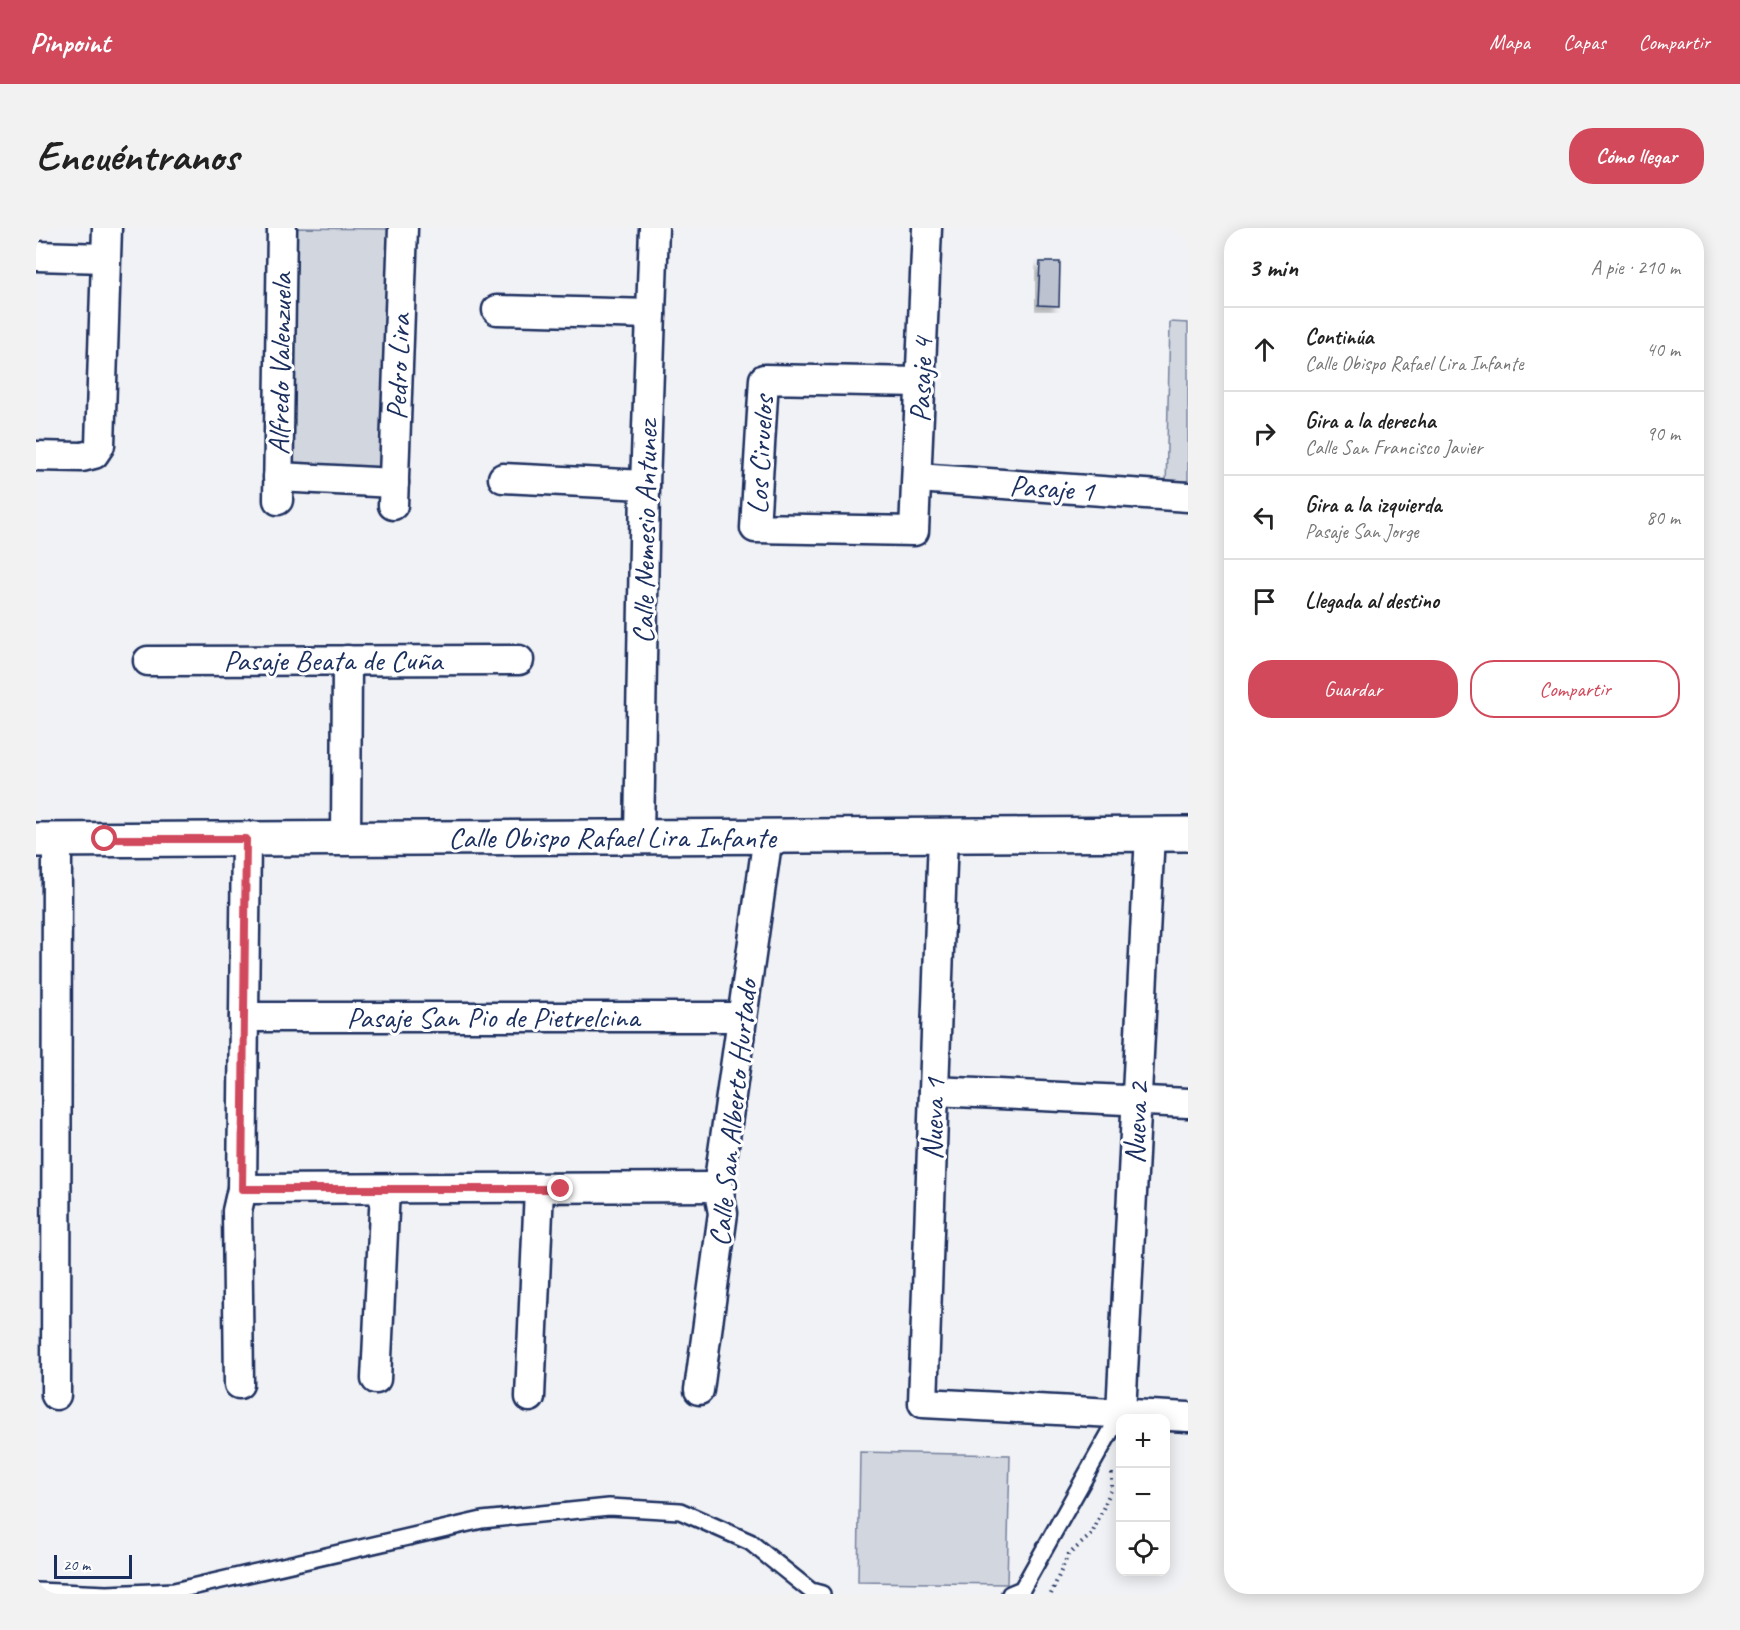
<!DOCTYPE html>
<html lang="es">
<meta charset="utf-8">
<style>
:root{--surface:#fff;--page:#f2f2f2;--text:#222;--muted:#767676;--line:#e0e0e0;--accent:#d1495b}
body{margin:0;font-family:Caveat,sans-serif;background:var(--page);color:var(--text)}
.controls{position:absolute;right:18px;bottom:18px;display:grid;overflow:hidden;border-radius:12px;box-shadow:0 3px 15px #0003}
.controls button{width:54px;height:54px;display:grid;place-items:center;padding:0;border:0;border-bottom:2px solid var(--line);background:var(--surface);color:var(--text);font:30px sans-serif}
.scale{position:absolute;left:18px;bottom:15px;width:78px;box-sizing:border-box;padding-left:6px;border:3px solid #1b2f5e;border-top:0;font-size:16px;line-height:21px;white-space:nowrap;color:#1b2f5e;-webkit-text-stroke:4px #fff;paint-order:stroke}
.stop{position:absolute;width:18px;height:18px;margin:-14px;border:4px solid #d1495b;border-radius:50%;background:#fff}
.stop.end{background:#d1495b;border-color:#fff;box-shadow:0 2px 6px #0008}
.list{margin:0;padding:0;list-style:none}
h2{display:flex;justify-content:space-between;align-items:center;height:78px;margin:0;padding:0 24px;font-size:26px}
h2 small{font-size:20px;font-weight:400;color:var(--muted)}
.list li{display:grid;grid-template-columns:39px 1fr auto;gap:18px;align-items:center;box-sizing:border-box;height:84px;padding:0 24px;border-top:2px solid var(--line)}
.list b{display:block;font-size:22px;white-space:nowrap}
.list p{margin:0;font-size:20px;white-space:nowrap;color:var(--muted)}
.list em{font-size:20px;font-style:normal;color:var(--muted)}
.actions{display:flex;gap:12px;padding:18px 24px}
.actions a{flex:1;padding:14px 0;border:2px solid var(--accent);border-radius:24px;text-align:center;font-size:21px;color:var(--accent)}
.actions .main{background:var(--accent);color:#fff}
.icon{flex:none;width:33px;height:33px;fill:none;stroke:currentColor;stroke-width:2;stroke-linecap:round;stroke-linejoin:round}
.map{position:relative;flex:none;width:1152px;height:1366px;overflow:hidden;border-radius:24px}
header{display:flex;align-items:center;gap:36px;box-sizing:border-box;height:84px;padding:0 30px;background:var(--accent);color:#fff}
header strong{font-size:28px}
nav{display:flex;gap:33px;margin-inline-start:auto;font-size:21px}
.intro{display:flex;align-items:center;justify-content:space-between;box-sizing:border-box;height:144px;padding:0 36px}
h1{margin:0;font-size:42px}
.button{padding:15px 27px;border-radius:24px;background:var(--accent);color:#fff;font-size:21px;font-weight:700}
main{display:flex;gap:36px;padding:0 36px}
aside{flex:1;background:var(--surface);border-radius:24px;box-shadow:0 3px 15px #0003}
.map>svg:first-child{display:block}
.green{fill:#d2d6df;stroke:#76829e;stroke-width:1.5}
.building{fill:#bcc2d0;stroke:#1b2f5e;stroke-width:1.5;filter:url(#shadow)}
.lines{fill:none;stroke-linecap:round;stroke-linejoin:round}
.lane-casing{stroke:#1b2f5e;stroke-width:20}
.street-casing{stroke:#1b2f5e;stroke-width:33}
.secondary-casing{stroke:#1b2f5e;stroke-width:38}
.path{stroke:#1b2f5e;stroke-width:4;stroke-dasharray:1.5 4.5;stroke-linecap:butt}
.lane{stroke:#fff;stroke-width:15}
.street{stroke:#fff;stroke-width:28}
.secondary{stroke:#fff;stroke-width:33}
.route{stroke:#d1495b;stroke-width:8}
.labels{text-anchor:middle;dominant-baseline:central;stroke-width:6;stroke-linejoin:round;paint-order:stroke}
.street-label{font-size:30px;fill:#1b2f5e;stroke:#fff}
</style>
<header>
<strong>Pinpoint</strong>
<nav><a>Mapa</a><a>Capas</a><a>Compartir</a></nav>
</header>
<div class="intro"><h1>Encuéntranos</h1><a class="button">Cómo llegar</a></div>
<main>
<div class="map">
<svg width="1152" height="1366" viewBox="0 0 1152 1366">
<defs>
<filter id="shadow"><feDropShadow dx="-5.5" dy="5.5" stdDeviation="3" flood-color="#0004"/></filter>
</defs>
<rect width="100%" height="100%" fill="#f1f2f5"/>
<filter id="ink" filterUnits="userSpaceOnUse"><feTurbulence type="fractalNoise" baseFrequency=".0167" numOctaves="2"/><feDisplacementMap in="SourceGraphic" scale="12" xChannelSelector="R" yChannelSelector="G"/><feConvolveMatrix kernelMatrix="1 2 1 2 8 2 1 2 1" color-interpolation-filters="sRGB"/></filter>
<g filter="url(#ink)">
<g class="green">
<path d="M253,0l109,1 -14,246 -99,-3z"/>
<path d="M1134,94l18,1v166l-22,-1z"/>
<path d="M824,1224l150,3 -3,129 -149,-2z"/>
</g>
<path class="building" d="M1004,34h20l-1,44 -21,-1z"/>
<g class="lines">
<g class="lane-casing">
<g id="lane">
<path d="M0,1363l71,3 67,-3 308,-71 127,-13 71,4 70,31 61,49 11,3"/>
<path d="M974,1366l12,-5 99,-176"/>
</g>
</g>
<g class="street-casing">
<g id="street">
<path d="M0,28l69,2"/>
<path d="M461,82l154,4"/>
<path d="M884,154l-156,-3 -9,149 159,3 13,-303"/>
<path d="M0,228l46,1 12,-3 6,-9 7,-217"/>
<path d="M242,249l116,6"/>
<path d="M467,250l142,7"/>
<path d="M881,250l271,19"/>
<path d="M242,272l4,-272"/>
<path d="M357,277l10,-277"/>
<path d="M112,433l371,-1"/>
<path d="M907,607l-20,568 265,14"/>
<path d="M603,609l6,-352 9,-257"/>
<path d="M310,610l1,-178"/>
<path d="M208,789h498"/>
<path d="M898,863l254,12"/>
<path d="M206,961l476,-2"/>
<path d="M340,1151l9,-189"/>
<path d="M203,1156l-2,-173 5,-22 4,-350"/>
<path d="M663,1162l24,-177 -5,-26 50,-351"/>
<path d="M20,1167l1,-556"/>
<path d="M494,1169l9,-208"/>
<path d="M1085,1185l29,-579"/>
</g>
</g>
<g class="secondary-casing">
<path id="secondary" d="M0,612l1152,-6"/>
</g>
<path class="path" d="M1015,1366l17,-39 24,-21 20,-46v-16"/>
<use href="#lane" class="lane"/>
<use href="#street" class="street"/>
<use href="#secondary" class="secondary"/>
</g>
</g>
<g class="lines" filter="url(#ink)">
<path class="route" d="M69,611h141l-4,350h319"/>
</g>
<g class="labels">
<g class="street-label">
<text transform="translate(244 136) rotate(-89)">Alfredo Valenzuela</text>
<text transform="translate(362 139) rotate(-88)">Pedro Lira</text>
<text transform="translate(885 152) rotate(-88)">Pasaje 4</text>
<text transform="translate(724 227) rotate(-87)">Los Ciruelos</text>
<text transform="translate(1016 260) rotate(4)">Pasaje 1</text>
<text transform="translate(609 304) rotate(-89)">Calle Nemesio Antunez</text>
<text x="297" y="432">Pasaje Beata de Cuña</text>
<text x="576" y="609">Calle Obispo Rafael Lira Infante</text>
<text x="457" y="789">Pasaje San Pio de Pietrelcina</text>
<text transform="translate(697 885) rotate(-84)">Calle San Alberto Hurtado</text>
<text transform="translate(897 891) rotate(-88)">Nueva 1</text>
<text transform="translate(1100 895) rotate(-87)">Nueva 2</text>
</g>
</g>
</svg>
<div class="controls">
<button>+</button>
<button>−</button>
<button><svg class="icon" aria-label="locate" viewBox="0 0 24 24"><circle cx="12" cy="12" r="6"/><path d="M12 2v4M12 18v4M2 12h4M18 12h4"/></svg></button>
</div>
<div class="scale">20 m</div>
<div class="stop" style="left:69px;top:611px"></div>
<div class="stop end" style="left:525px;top:961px"></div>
</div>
<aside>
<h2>3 min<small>A pie · 210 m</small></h2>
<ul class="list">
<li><svg class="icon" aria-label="ahead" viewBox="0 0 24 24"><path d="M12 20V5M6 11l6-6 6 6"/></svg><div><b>Continúa</b><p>Calle Obispo Rafael Lira Infante</p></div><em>40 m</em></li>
<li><svg class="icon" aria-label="right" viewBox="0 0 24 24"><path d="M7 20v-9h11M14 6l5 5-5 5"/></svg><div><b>Gira a la derecha</b><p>Calle San Francisco Javier</p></div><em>90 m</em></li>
<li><svg class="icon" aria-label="left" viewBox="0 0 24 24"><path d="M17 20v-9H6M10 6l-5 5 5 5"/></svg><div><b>Gira a la izquierda</b><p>Pasaje San Jorge</p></div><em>80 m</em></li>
<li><svg class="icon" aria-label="arrive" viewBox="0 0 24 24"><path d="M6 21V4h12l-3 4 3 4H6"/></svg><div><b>Llegada al destino</b></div></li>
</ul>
<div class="actions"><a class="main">Guardar</a><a>Compartir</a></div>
</aside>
</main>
